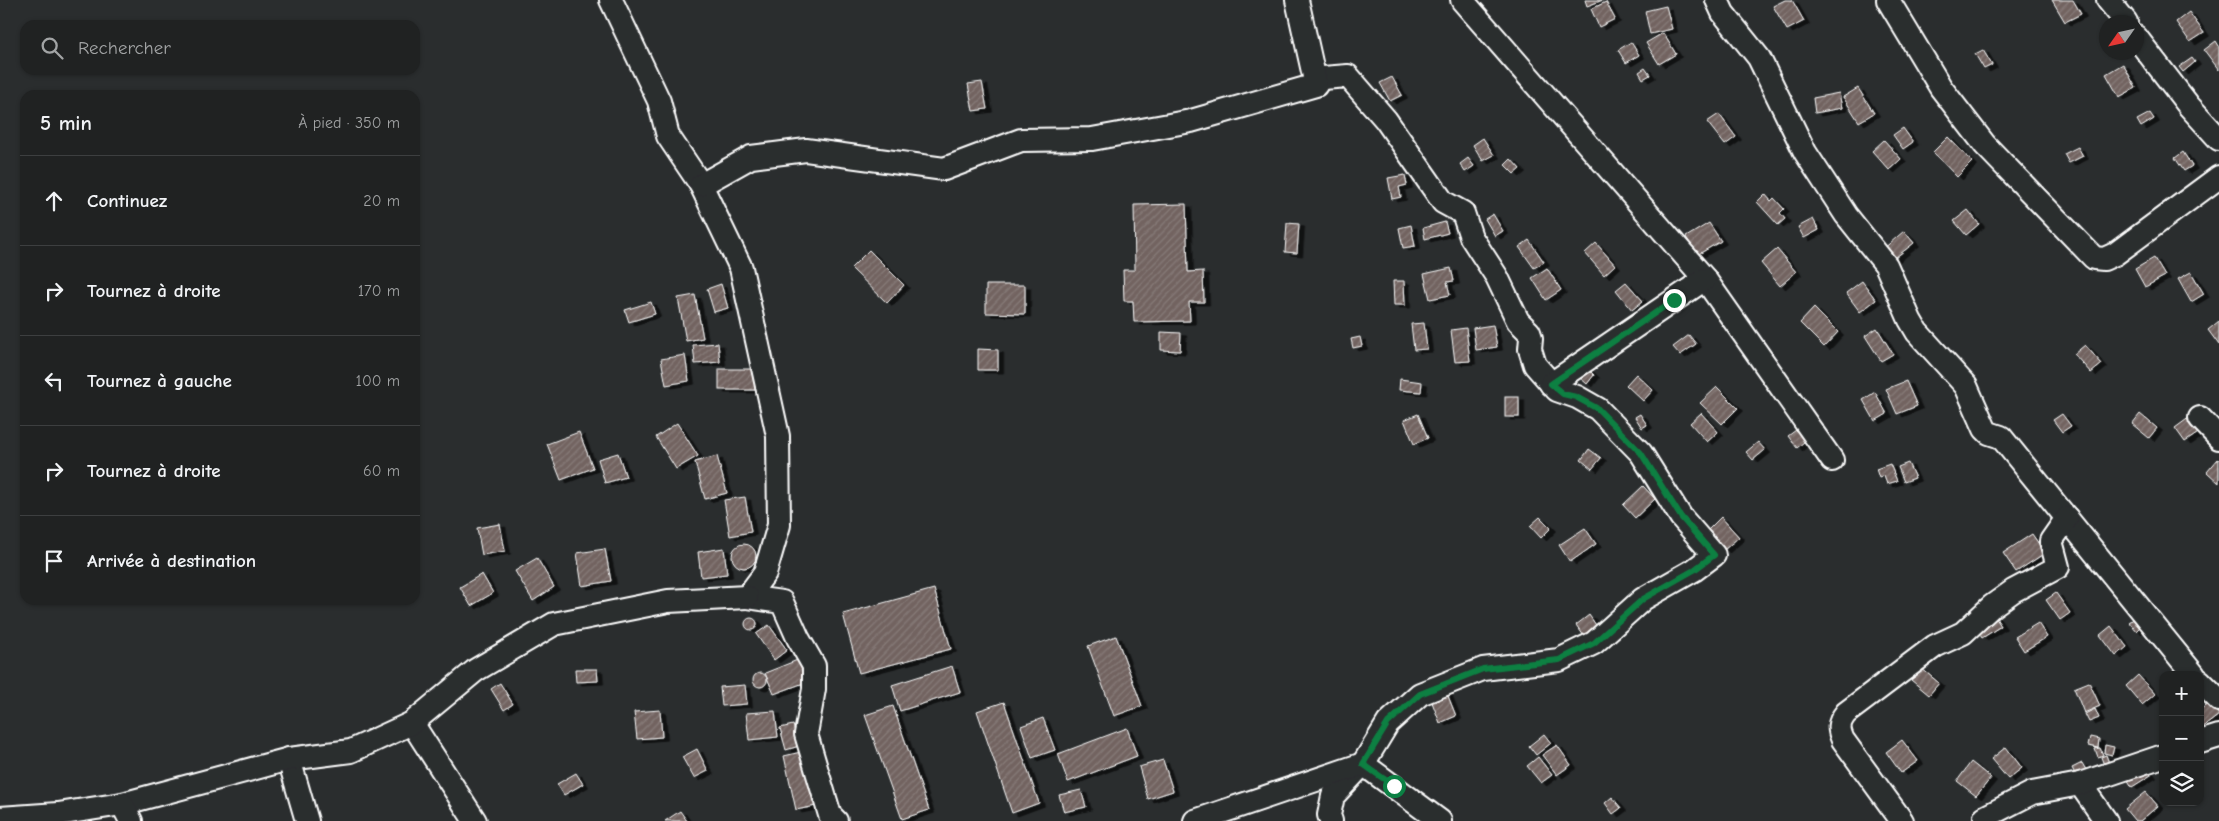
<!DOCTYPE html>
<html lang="fr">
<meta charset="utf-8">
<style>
:root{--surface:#202222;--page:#282a2a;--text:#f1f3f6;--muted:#a2a4a5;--line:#3d3f40}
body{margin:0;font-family:"Comic Neue",sans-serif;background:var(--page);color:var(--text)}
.controls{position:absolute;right:15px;bottom:15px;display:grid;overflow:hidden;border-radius:10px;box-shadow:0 1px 4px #0004}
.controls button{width:45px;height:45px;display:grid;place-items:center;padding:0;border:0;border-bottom:1px solid var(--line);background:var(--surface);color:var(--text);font:25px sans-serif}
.compass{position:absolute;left:2099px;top:15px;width:45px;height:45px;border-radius:50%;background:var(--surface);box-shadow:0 1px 4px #0004;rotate:236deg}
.stop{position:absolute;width:15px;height:15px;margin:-11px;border:4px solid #0b8043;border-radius:50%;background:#fff}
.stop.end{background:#0b8043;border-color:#fff;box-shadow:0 1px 5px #0008}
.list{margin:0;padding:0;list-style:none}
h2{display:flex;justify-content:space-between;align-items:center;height:65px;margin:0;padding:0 20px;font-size:21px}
h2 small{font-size:16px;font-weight:400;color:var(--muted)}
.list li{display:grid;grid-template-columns:32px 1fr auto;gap:15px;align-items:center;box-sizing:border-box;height:90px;padding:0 20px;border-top:1px solid var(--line)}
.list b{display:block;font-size:19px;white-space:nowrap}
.list em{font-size:16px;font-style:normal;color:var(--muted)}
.icon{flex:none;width:28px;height:28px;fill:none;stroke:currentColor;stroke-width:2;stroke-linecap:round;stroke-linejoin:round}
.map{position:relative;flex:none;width:2219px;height:821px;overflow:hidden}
.search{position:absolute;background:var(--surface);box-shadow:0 1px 4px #0004;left:20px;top:20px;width:400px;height:55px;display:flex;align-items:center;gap:12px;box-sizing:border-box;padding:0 18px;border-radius:15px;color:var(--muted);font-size:19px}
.panel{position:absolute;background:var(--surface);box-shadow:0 1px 4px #0004;left:20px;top:90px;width:400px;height:515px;border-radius:15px}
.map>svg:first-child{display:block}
.building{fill:url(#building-hatch);stroke:#fff;filter:url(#shadow)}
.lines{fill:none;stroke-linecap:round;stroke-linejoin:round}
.minor-casing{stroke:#fff;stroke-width:26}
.minor{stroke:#2a2d2e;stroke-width:22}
.route{stroke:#0b8043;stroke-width:6}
</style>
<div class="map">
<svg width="2219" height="821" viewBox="0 0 2219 821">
<defs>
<pattern id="building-hatch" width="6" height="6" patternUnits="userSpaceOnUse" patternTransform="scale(1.25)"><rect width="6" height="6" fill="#726461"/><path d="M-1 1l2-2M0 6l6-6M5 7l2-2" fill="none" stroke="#877b79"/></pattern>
<filter id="shadow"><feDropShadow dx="5.5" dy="3" stdDeviation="0" flood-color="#0009"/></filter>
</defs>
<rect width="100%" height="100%" fill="#2a2d2e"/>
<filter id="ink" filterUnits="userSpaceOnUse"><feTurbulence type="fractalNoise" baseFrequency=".02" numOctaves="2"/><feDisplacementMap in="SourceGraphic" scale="10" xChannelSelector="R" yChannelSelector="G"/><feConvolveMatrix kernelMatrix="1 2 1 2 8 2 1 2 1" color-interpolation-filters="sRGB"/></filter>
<g filter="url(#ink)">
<g class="building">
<path d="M1585,0h18l-16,6z"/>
<path d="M1785,0h7l12,21 -17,9 -14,-24z"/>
<path d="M2052,0h21l8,14 -16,8z"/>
<path d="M1606,2l9,17 -16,8 -8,-18z"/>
<path d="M1666,6l6,23 -22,5 -5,-23z"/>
<path d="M2189,12l15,21 -14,9 -14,-20z"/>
<path d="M1663,33l13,21 -17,10 -13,-21z"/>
<path d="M2216,41l3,5v24l-15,-20z"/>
<path d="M1631,42l8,13 -13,8 -8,-13z"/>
<path d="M1983,50l9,15 -8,4 -9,-15z"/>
<path d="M2192,58l3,4 -12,10 -4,-5z"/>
<path d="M2123,64l13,24 -17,9 -13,-23z"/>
<path d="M1645,68l5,7 -7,4 -4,-7z"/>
<path d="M1392,77l10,18 -12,6 -10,-18z"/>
<path d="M982,82l5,27 -14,2 -5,-27z"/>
<path d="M1858,88l16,25 -15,9 -16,-25z"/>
<path d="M1839,93l3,15 -27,5 -2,-15z"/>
<path d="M2150,113l4,6 -13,8 -4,-7z"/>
<path d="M1719,114l17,23 -11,8 -18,-23z"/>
<path d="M1903,128l10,14 -10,7 -10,-14z"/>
<path d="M1948,137l24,25 -15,15 -24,-25z"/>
<path d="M1483,138l11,17 -11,6 -10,-16z"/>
<path d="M1884,140l17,19 -12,11 -17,-19z"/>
<path d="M2078,147l5,9 -14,7 -5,-9z"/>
<path d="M2183,152l9,14 -8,5 -9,-13z"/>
<path d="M1468,158l6,8 -9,6 -5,-8z"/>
<path d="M1511,159l9,10 -6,5 -9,-9z"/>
<path d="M1405,175l2,10 -8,2 2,10 -9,2 -4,-21z"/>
<path d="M1765,194l6,7 3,-3 10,11 -4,4 5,6 -7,6 -21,-23z"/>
<path d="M1186,204l2,68 15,-1 1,31h-15l1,19 -56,1 -1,-21h-9l-1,-31h12l-1,-65z"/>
<path d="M1968,210l11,14 -13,11 -12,-14z"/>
<path d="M1493,214l10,17 -8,5 -10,-17z"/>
<path d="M1813,219l6,11 -15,8 -6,-11z"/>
<path d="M1445,222l3,11 -23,6 -2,-11z"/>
<path d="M1287,223l12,1 -2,29 -12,-1z"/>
<path d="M1709,223l12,18 -24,14 -11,-18z"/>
<path d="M1411,225l4,21 -12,2 -4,-20z"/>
<path d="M1904,231l10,12 -23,18 -9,-11z"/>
<path d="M1529,240l15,22 -10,6 -15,-21z"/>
<path d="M1596,243l19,22 -11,10 -19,-22z"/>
<path d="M1777,249l19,23 -16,14 -19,-23z"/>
<path d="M869,250l35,35 -17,18 -36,-35z"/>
<path d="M2154,258l11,18 -20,11 -10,-18z"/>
<path d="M1451,268l3,13 -7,1 3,13 -20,4 -6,-25z"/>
<path d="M1547,268l14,22 -15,10 -14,-22z"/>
<path d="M2191,272l13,22 -13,8 -13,-23z"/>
<path d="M1393,281h11l1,24h-11z"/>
<path d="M1862,281l14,19 -16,12 -14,-19z"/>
<path d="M1626,282l17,19 -11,9 -16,-20z"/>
<path d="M721,284l7,24 -14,4 -7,-23z"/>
<path d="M986,285h39v29l-39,-1z"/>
<path d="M695,295l8,43 -17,3 -8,-43z"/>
<path d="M651,302l4,12 -26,8 -4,-12z"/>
<path d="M1814,308l24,24 -14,15 -24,-24z"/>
<path d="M2219,321v24l-11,-15z"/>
<path d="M1424,323l3,26 -13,1 -3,-26z"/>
<path d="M1493,325l4,22 -21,3 -3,-22z"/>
<path d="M1466,328l4,33 -15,1 -4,-32z"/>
<path d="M1877,328l16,26 -12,7 -16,-25z"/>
<path d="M1161,332l20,1 -1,18 -19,-1z"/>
<path d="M1689,335l7,9 -16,11 -7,-8z"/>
<path d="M1360,337l2,9 -9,2 -2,-9z"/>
<path d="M718,343l2,19 -25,2 -2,-19z"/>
<path d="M2085,345l17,19 -11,9 -17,-19z"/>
<path d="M978,349l20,1v20h-20z"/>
<path d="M685,355l4,26 -23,4 -5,-26z"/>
<path d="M1586,367l8,8 -7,9 -9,-8z"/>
<rect x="719" y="369" width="36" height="21"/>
<path d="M1636,374l17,16 -10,11 -17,-16z"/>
<path d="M1400,379l22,3 -1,10 -22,-2z"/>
<path d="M1906,381l11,25 -20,8 -11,-25z"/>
<path d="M1717,387l21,21 -16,16 -22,-21z"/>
<path d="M1875,392l12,22 -12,7 -12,-21z"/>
<rect x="1505" y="397" width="14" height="20"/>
<path d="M1701,413l17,19 -11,10 -17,-19z"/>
<path d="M1418,414l10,24 -14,6 -10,-24z"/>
<path d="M1640,414l7,11 -5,3 -7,-11z"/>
<path d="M2062,414l9,12 -9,6 -9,-12z"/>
<path d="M2140,414l17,14 -8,10 -17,-14z"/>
<path d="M2194,414l10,15 -19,13 -10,-14z"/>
<path d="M677,423l21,33 -22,13 -20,-32z"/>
<path d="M1796,430l9,11 -8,7 -9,-12z"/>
<path d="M579,432l14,36 -32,12 -14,-36z"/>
<path d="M1758,442l7,8 -12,10 -7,-8z"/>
<path d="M1589,449l12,9 -9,11 -11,-9z"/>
<path d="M618,453l8,24 -21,6 -7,-24z"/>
<path d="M717,456l10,37 -22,6 -10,-37z"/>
<path d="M2218,459l1,1v23l-12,-11z"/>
<path d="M1908,463l7,15 -11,4 -6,-15z"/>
<path d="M1890,464l7,17 -10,3 -3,-8 -5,2 -3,-9z"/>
<path d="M1643,486l12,13 -20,19 -12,-13z"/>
<path d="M745,497l6,35 -21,4 -6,-36z"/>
<path d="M1540,517l11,11 -10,10 -11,-12z"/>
<path d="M1721,517l18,20 -15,13 -17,-19z"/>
<path d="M500,524l5,27 -23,4 -5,-27z"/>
<path d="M1585,528l11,16 -26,18 -11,-17z"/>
<path d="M2032,534l13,19 -29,19 -13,-19z"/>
<circle cx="744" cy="556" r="12"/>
<path d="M724,548l3,26 -26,3 -3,-25z"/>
<path d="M605,549l6,32 -29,5 -5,-33z"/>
<path d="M537,558l17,29 -21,14 -18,-30z"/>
<path d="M482,574l11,19 -22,13 -11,-19z"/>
<path d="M934,589l17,60 -92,24 -16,-59z"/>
<path d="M2056,593l14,20 -10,7 -14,-20z"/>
<path d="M1589,615l11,16 -13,9 -11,-15z"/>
<path d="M1994,615l7,11 -19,12 -7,-11z"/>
<circle cx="751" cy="624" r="6"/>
<path d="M2135,618l6,8 -5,5 -7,-9z"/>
<path d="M2038,623l9,14 -23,14 -9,-14z"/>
<path d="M769,625l18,25 -13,10 -18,-26z"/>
<path d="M2111,626l16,21 -11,9 -16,-21z"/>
<path d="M1116,636l26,70 -28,10 -26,-70z"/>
<path d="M800,659l9,22 -35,13 -9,-21z"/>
<path d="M952,666l8,26 -60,19 -8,-26z"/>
<path d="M1921,668l18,15 -10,12 -18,-15z"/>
<path d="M575,669h22l1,12 -22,1z"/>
<circle cx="760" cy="680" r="7"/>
<path d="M2138,675l17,19 -13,11 -16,-19z"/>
<path d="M2089,682l11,24 -16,7 -10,-25z"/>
<path d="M500,683l13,21 -9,6 -13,-21z"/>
<path d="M745,685l2,19 -25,2 -2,-19z"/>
<path d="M1446,691l10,25 -16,7 -10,-26z"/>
<path d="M1004,702l35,101 -27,10 -35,-102z"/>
<path d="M2209,703l10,12 -17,13 -2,-3v-15z"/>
<path d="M893,706l36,104 -27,9 -37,-104z"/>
<path d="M2095,709l4,9 -10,4 -4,-8z"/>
<path d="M660,710l2,27 -25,2 -3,-27z"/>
<path d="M775,711l3,26 -29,3 -3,-27z"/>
<path d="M1043,718l12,32 -23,8 -11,-32z"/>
<path d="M793,725l6,21 -13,4 -6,-22z"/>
<path d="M1127,728l10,28 -69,26 -10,-28z"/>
<path d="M1544,734l7,9 -15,12 -7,-9z"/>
<path d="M2090,737l9,2 -1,9 -10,-2z"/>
<path d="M1902,740l16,21 -17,12 -15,-21z"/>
<path d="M1557,745l14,20 -14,10 -15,-20z"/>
<path d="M2105,745l9,2 -2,8 -8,-2z"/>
<path d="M2006,747l16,21 -14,11 -17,-20z"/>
<path d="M2100,748l3,7 -5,2 -3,-8z"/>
<path d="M697,749l11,22 -14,7 -12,-21z"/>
<path d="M805,751l11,55 -20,4 -12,-54z"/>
<path d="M2106,755l6,16 -5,2 -6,-16z"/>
<path d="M1538,757l14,18 -11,8 -14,-17z"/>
<path d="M1163,760l10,31 -25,8 -9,-32z"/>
<path d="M1971,762l20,16 -15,18 -19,-15z"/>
<path d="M2082,763l4,7 -10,6 -4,-8z"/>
<path d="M2145,766l6,9 -19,12 -6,-10z"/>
<path d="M576,773l7,11 -19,11 -7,-11z"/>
<path d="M1081,790l5,17 -22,5 -5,-17z"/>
<path d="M2146,792l12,14 -18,15h-5l-10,-12z"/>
<path d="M1612,797l9,11 -8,6 -8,-11z"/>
<path d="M680,811l7,10h-22z"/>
</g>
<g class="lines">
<g class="minor-casing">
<g id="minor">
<path d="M611,0l48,101 9,35 33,49 40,83 37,168 1,89 -14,48 -18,24 35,5 16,36 16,28v23l-8,45 24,81 6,6"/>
<path d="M1462,0l243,279 127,181"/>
<path d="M1717,0l6,13 36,45 46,94 41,63 40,50 24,55 7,12 49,54 19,43 4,4 12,4 193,238"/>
<path d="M1888,0l53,88 44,57 109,113 10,1 11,-5 104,-77"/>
<path d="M2108,0l18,22"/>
<path d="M2136,37l53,69 30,33"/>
<path d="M1316,82l7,-4 25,-2 38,44 57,82 20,11 8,24 26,40 21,44 11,11 2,6 -1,11 5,16 22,25 20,7 21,12 43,44 40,64 33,38 -20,15 -51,29 -49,44 -35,17 -76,9 -63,25 -32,29 -25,41 -30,32 -4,19 2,6"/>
<path d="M701,185l50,-28 55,-7 138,19 77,-29 71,-1 99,-18 125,-36 -19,-85"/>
<path d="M1551,384l154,-105"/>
<path d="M2200,418l19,20"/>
<path d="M2200,681l19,19"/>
<path d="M412,723l63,98"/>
<path d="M2200,742l19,-6"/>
<path d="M289,759l18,62"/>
<path d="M2080,784l26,37"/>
<path d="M122,804l167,-45 62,-8 61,-28 64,-53 78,-46 114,-23 79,-4"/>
<path d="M1985,817l47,-24 48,-9 83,-28"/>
<path d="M0,818l58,-4 64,-10 9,17"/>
<path d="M1195,821l168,-57 77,57"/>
<path d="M1902,821l-59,-81c-5,-11 -5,-17 3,-27l89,-67 28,-13 29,-27 21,-15 45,-24 -7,-26 16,-23"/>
</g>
</g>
<use href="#minor" class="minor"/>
</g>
</g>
<g class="lines" filter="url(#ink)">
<path class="route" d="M1394,786l-31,-22 25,-41 32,-29 63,-25 76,-9 35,-17 49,-44 51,-29 20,-15 -33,-38 -40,-64 -43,-44 -22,-12 -13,-3 -12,-10 123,-84"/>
</g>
</svg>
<div class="controls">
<button>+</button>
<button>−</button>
<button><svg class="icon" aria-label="layers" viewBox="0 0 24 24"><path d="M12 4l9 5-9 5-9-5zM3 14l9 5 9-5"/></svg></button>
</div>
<svg class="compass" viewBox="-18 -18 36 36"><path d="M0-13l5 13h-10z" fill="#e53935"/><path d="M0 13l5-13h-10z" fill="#a2a4a5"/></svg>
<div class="stop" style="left:1394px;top:786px"></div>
<div class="stop end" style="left:1674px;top:300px"></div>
<div class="search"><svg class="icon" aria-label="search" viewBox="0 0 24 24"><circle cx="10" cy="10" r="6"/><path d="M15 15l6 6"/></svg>Rechercher</div>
<section class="panel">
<h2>5 min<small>À pied · 350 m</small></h2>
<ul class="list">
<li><svg class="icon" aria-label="ahead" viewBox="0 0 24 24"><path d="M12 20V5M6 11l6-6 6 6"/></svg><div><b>Continuez</b></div><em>20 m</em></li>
<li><svg class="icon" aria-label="right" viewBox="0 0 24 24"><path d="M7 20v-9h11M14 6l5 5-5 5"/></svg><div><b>Tournez à droite</b></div><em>170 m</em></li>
<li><svg class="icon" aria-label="left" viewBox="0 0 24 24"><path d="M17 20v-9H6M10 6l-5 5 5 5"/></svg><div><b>Tournez à gauche</b></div><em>100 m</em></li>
<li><svg class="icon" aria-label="right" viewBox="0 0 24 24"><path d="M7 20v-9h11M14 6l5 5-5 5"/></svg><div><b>Tournez à droite</b></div><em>60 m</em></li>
<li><svg class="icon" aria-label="arrive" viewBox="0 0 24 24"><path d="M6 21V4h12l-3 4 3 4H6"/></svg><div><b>Arrivée à destination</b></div></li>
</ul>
</section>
</div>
